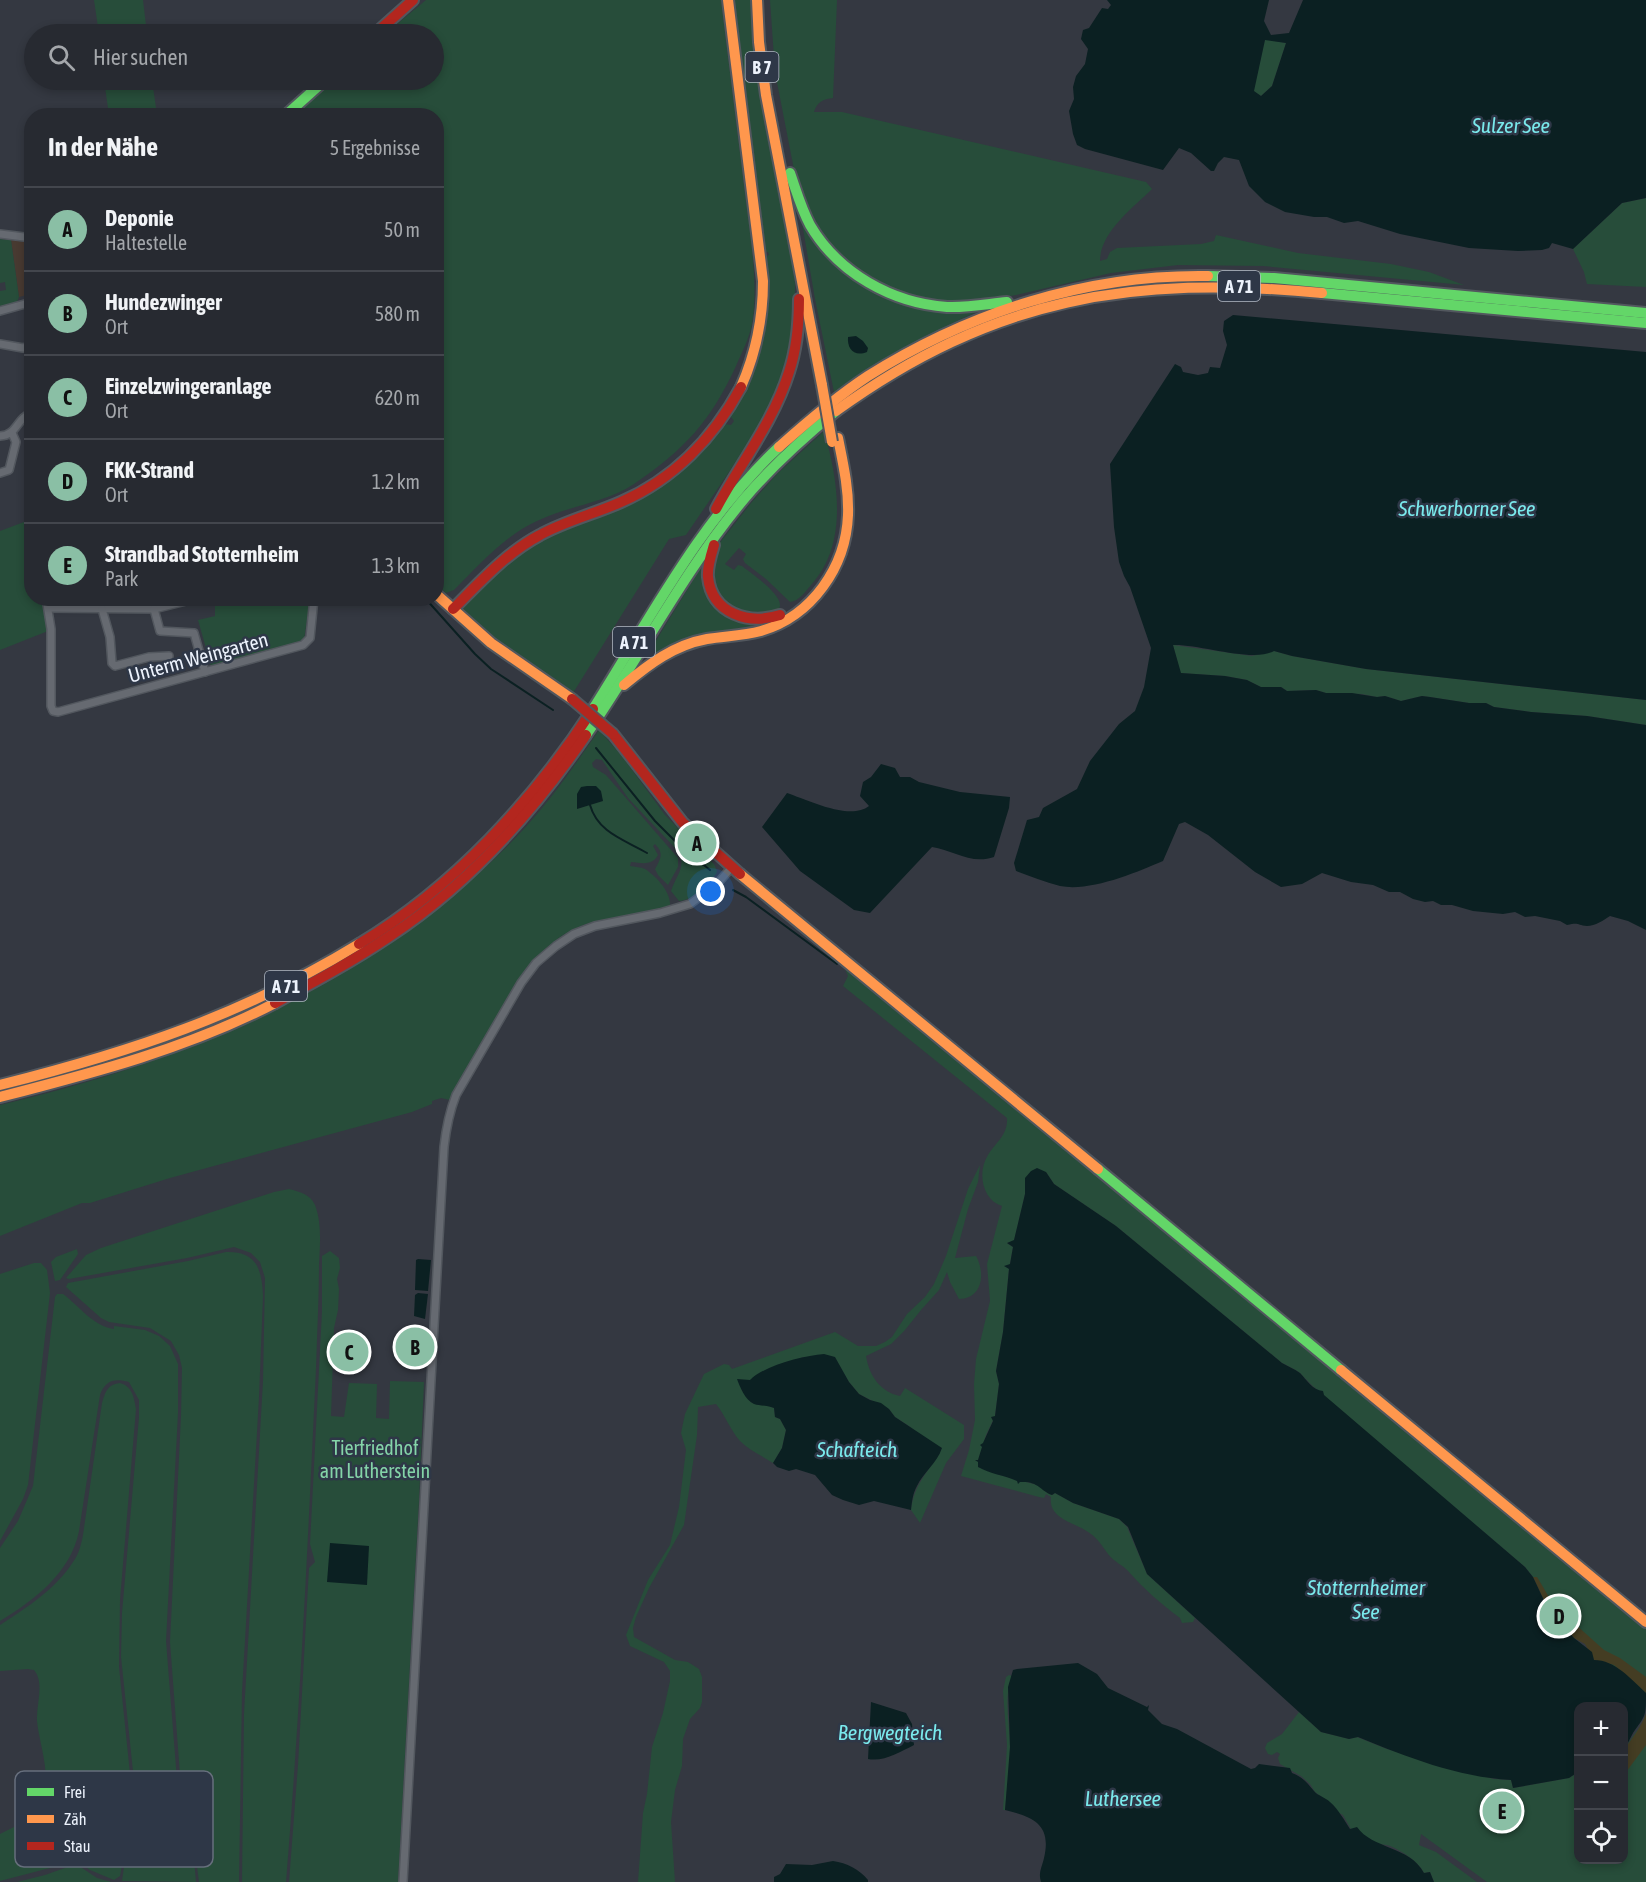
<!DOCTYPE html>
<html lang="de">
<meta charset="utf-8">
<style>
:root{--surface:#272a31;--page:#33363d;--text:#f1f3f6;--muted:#a4a7ab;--line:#43464d;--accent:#8abfa5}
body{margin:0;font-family:"Asap Condensed",sans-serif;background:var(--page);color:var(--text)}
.controls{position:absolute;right:18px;bottom:18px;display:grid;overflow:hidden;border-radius:12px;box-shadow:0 3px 9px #0003}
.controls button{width:54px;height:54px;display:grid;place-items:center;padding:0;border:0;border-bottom:2px solid var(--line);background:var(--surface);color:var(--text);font:30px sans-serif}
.you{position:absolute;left:711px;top:892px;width:21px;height:21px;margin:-15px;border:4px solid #fff;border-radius:50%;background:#1a73e8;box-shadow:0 0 0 9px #1a73e833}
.badge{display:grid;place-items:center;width:39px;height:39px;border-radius:50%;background:var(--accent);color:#111;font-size:20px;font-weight:700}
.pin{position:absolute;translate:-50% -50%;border:3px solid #fff;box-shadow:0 2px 6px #0006}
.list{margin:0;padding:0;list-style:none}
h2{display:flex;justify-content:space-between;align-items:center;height:78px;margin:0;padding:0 24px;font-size:26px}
h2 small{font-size:20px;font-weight:400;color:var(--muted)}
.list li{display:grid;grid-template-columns:39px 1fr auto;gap:18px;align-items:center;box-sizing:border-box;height:84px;padding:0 24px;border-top:2px solid var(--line)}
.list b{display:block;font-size:22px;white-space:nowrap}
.list p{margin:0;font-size:20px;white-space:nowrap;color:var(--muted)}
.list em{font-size:20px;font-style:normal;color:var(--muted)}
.icon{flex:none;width:33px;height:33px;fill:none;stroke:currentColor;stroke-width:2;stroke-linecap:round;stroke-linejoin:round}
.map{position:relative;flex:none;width:1646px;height:1882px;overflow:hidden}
.search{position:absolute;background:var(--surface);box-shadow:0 3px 9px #0003;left:24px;top:24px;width:420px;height:66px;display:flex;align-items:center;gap:15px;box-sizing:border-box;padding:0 21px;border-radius:33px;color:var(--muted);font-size:22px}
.panel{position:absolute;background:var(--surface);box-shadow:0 3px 9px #0003;left:24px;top:108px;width:420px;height:498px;border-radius:24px}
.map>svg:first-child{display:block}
.education{fill:#483a31}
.green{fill:#274d3a}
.sand{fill:#443d23}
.water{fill:#0b2022;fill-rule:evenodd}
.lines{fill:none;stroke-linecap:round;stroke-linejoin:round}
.stream{stroke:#0b2022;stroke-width:2}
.street-casing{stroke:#52575e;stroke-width:10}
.fast-casing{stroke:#52575e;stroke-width:14}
.slow-casing{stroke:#52575e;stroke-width:14}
.jam-casing{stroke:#52575e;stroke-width:14}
.street{stroke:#666a71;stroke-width:7}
.fast{stroke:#63d668;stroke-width:10}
.slow{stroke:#ff974d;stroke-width:10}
.jam{stroke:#b3261e;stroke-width:10}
.slow-bridge-casing{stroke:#52575e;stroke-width:14;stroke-linecap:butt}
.jam-bridge-casing{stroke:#52575e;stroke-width:14;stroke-linecap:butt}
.slow-bridge{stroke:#ff974d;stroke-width:10}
.jam-bridge{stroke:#b3261e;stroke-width:10}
.labels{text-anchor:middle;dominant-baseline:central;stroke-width:5;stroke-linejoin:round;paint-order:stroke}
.shield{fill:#2e3747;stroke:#b3bac6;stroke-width:1.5}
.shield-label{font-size:18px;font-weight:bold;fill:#ecf2fc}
.street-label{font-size:20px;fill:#ecf2fc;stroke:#2e3747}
.park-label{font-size:20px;fill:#84d4a8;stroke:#2e3747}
.water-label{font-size:21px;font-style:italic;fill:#7ae9ec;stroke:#2e3747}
.key{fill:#2e3747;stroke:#676f7d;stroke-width:1.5}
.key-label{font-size:16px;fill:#ecf2fc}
</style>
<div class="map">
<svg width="1646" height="1882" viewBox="0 0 1646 1882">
<rect width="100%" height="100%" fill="#343841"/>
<path class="education" d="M11,240l20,3v51l-12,3z"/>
<g class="green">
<path d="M94,0h49l4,34h-48z"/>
<path d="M426,0h295c8,64 16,129 24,193 5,37 14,96 7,131 -3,15 -10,28 -16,42 -26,56 -51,83 -102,118 -29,19 -66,22 -97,37 -33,15 -58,44 -83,69l-8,3 -10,-9v-468h-142v-5l38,-31h102v-46h-49z"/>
<path d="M731,0h22l42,283v43l-12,52 -28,56 -69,101 -17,4 -96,154 -50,-31 -58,-47 -2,-6 2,-7 26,-27 51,-38 89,-37 93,-76 7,1 3,-4 -3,-4v-4l23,-48 10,-108 5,-2 -1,-3h-3z"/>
<path d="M770,0h67l-4,98c-10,1 -16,4 -19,14h28l304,70 6,7c-19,19 -52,43 -52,72l7,-2 3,-7 7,-4 84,-4 13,-3 2,-6 82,18 93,11 38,8 35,13 -201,-19 -85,-1 -67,8 -95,22 -41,7 -33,-1 -28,-3 -54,-24 -35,-35 -28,-54 -22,-113z"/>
<path d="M1265,39l21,4 -14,43 -11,10 -8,-5z"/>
<path d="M104,80h48l5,35h-48z"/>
<path d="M1646,198v89l-59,-3 -3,-12 -11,-23 49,-46z"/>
<path d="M800,211l77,81 107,17c-54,23 -102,49 -150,83l-19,-93z"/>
<path d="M0,239l11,1 8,57 -3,7 -14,4 -2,-1v-16l6,-1 -1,-8 -5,1z"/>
<path d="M824,431c14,48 25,113 -13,154 -6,7 -12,16 -21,17l-24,-23 -21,-16 -2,-4 3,-5 -7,-6 -14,16 9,6 4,-5 4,1c9,7 38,27 38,39 0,3 -2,6 -4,9l-24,4 -26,-12 -14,-28 6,-33 33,-42 26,-29z"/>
<path d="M24,522l7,31 1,45 10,1 6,32 -48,19v-119z"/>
<path d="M700,569l4,2v12l50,44 -70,12 -36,18 4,-10z"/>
<path d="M215,599h95l-6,41 -5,4 -88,22 -13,-46 17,-4z"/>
<path d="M1173,645l79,11 22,-5 18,5 74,13 280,31v25l-59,-9 -56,-4 -37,-5 -8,-4h-17l-39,-6 -8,-1 -21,5 -16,-5 -8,1 -15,-3 -36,-1 -10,-3 -29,1 -6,-4h-20l-14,-7 -22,-4 -45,-3z"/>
<path d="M599,730l23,26 43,59 49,49 3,7 -1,3c-10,11 -21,26 -37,27l-8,-10c5,-16 17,-25 6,-41l-49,-52 -26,-38 -6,-1 -4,4 1,4 13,8 72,83v9l-10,18 -10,-10 -3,-6c6,-11 9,-16 0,-25l-2,2 5,9c-6,11 -16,8 -27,7l-1,4c5,1 11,1 15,3 11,7 26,23 25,36 -18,12 -59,11 -81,18 -54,17 -79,71 -105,117 -12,20 -24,39 -34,60l-9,-2 -9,3v3l-20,8 -242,66 -80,25h-8l-82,33v-131c196,-46 382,-126 522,-274 29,-31 53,-66 77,-101z"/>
<path d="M846,966l800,659v68l-61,-49 -60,-77 -202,-172v-2c-10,-5 -15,-12 -23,-20 -5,-4 -12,-7 -18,-10l-166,-137 -62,-42 -8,-12 -21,6v16l-11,47 -7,2 6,4 -4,22 -6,63 -7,39 3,13 -4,32 -9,19 -8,26 22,14 41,11 5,6 6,3 3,-2 18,10 46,16 8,8 20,47 48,44 -2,4 -11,1 -2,-5c-19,-14 -36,-29 -51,-46 -6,-7 -15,-10 -21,-18 -5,-7 -10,-15 -17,-20 -15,-12 -43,-14 -40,-37l-5,-3 -2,4 -5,-1 -78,-21 8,-26 6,-30 -1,-36 2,-25 14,-58 -3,-37 15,-58c-20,-6 -25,-34 -14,-51 8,-13 20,-20 19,-37l-164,-132 5,-10 -3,-7z"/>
<path d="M980,1165l-2,17 -10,27 -13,49 21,-2c10,18 6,43 -17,43l-9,-17 -3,-10 -8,18 -18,20 -16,20 -14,14 -25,12c3,19 14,36 34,40l5,-8 59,37v14l-18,24 -26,60 -9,-13c3,-25 16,-37 29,-57l-31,-27 -14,-9 -6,-8 -30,-15 -10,-12 -15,-25h-31l-62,32 11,14 15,2 7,3 1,9 5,2 6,11 -4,18 -9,15c-11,-7 -24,-13 -33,-22 -9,-10 -15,-26 -24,-37l-18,3 -1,28 -13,90 -35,63 -13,29 -3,11 1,9 41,23 13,2 11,7 3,8v25l-2,6 -10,11 -7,20 -1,27 -7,24 -4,32 4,60h-37l5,-69 4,-19 5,-47 11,-34 7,-32v-10l-6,-9 -34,-16 -4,-11 22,-55 22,-35 9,-38 7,-57 -5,-17 4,-19 19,-40 20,-10 5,1 3,4 103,-37 23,14h18l9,-4 7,-5 15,-23 18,-17 9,-13 12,-28 22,-67z"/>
<path d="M289,1189c11,3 21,5 26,16 7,18 5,40 4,59 0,35 -2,69 -3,104 -8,172 -16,343 -30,514h-44l2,-168 19,-333 2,-103 -5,-16 -9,-9 -17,-6 -47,11 -118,21 -3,-1 20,-23 15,-7 173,-56z"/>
<path d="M77,1249l1,5 -18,26 -5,1 -4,-19 5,-5z"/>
<path d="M330,1251l9,7 1,10 -3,11 2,10 -1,21 -4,18 -3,88 13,1 5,-34 28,1 -1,34 13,1 1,-38 34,1 -5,119 -21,381h-109l9,-117 11,-197 6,-6 -5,-18 12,-233v-55z"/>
<path d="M226,1252c31,-1 36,18 37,44l-4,101 -17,295 -3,190h-40l-5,-38 -12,-43 -12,-159 11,-226 1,-48 -3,-13 -8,-14 -21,-13 -41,-6 -8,-4 -35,-31 2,-4 120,-22z"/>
<path d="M34,1263h7l6,7 3,23 -22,192 -5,14 -23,42v-267z"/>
<path d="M57,1294h6c16,12 30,32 51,35v-3l31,4 14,6 11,10 8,18v49l-12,228 12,151 16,67 2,23 -74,-1 13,-91 -14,-133 1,-44 17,-196v-17l-10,-18c-14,-4 -24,-2 -29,13l-21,136c-8,41 -44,69 -79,90v-73l18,-27 15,-35 22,-189z"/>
<path d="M120,1383c12,3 14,14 16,26l-16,191 -1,67 13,126 -8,61 -4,22 -6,4 -24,-10 -38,-29 -26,-17c4,-12 13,-21 18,-33 6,-20 -5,-49 -7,-70 -1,-16 8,-38 -3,-51l-6,-1 -28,2v-46c25,-16 57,-37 73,-63 6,-8 8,-17 10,-27l19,-132c3,-11 6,-19 18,-20z"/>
<path d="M1009,1675l3,1c-9,23 -2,47 -2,71 0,21 -3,42 -5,63h-2l4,-65 -4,-54 3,-14z"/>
<path d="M1299,1712l22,20 28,7 8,-2 30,12 107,30 17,1 2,8 56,-10 9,-6v88h46v-111l19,-27 3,-8v168h-159l-66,-48 -2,11 17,7 41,30h-43l-4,-10 -6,1c-6,-12 -22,-22 -34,-27 -4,-2 -10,-1 -14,-3 -10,-4 -15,-12 -25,-14l-8,-14 -7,-4 -2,-5 -19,-14 -5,-8 -9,-8 -21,-12 -2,-6 2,-4 -3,-2 -5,3 -4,-1 -3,-6 2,-5 15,-9z"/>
<path d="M14,1827l7,2 49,29 -1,5 -69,18v-47z"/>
<path d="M76,1864l21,14 14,4h-94l28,-7z"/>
</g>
<g class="sand">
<path d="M1533,1577h4c10,16 21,39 38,47l29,26 16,8 26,19v16l-32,-28 -20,-5 -9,-16 -11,-6 -26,-29z"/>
<path d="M1646,1714v31l-22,30v-26c7,-8 18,-24 22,-35z"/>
</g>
<g class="water">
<path d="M1107,0h162l-5,21 7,14 18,-2 14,-33h343v198l-24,5 -49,46 -21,-6 -3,5 -7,2 -24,1 -49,-3 -69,-14 -42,-13 -14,2 -17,-6h-13l-29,-5 -20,-10 -16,-16 -10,-26 -15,-3 -6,6 -4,8h-3l-20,-18 -12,-5 -16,22 -78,-21 -8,-4 -4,-11 -4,-23 5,-12 -1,-12 3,-11 9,-12 3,-15 -7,-10 2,-9 6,-2 13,-20 6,1 3,-4zM1265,40l21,3 -14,43 -11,10 -7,-5z"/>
<path d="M1233,315l413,37v348l-280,-31 -74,-13 -18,-5c-21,12 -74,-7 -101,-6l8,28 44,3 22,4 14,7h20l6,4 29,-1 10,3h26l25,4 8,-1 16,5 21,-5 8,1 39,6h17l8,4 37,5 56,4 59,9v205l-18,-9 -18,-5c-6,4 -15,10 -23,10 -10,-1 -8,-4 -20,-1l-7,-4 -25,-5 -10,1 -10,-5 -12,2 -30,-3 -21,-6h-11l-8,-4 -8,1 -12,-3 -13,-7h-11l-16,-7 -22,-3 -29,-9 -20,11 -21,3 -26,-15 -47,-37 -23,-13 -6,2 -16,37c-28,12 -73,31 -103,25 -15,-4 -30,-10 -44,-15l-2,-8 13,-43 12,-3 4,-9 34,-19 13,-28 29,-37 16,-13 9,-24 7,-39 -21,-61 -6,-11 -5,-14 -5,-35 -4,-63 65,-100 6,3 2,5 15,3 10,-2 2,-6 10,1 7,-23 -4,-14 1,-10z"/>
<path d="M856,336l7,5 5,7 -1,4c-13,5 -20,-3 -19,-15z"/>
<path d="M881,764l14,4 5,9h10l9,5 41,10 50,5 -1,11 -15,49c-23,8 -41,-7 -62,-10l-62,66 -16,-3 -54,-39 -38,-44 25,-34c21,7 63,28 82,13l-9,-10 3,-14 8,-5z"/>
<path d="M587,786h9l5,5 2,10 -26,8v-15l4,-7z"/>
<path d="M1037,1168l9,4 8,12 62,42 166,137c5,3 13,6 18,10 7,7 12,17 23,18l1,4 201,172 8,10 15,32 26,29 18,14 2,8c21,0 37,19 52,33 0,23 0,22 -13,40 -3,5 -5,11 -9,16v-43h-46v66l-9,6 -56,10 -2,-8c-54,-3 -104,-23 -153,-43l-9,2 -28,-7 -174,-158 -19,-47 -9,-8 -46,-16 -18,-10 -3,2c-13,-5 -13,-14 -32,-13l-2,2 -1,-3c-13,-6 -27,-7 -39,-14v-5l-3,-2h3l4,-13 -2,-2 3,-2 10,-22 -2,-4 4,-1 4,-32 -3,-13 7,-39 6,-63 -5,-3 6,-2 3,-17 -6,-4 7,-3 11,-46v-16l6,-7z"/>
<path d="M418,1259l13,1 -3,31 -13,-1 1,-30z"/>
<path d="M418,1293l10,1 -3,25 -11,-3 1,-21z"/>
<path d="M824,1354l11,3 14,25 10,12 11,6 11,3 8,6 6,8 47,31c-5,15 -19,25 -25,38 -4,7 -5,15 -6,24l-37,-9 -15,4 -16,-5 -11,-5 -17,-20 -19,-6 -7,2 -12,-4 -4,-4 9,-15 4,-18 -6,-11 -5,-2 -1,-9c-7,-3 -14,-2 -20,-4 -9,-4 -14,-17 -17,-25l13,1c15,-15 53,-24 74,-26z"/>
<path d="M330,1543l39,3 -2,39 -40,-3z"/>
<path d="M1078,1663l19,11 11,14 39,19 2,-2 -1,5 14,14 15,5 74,40 4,-1 4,-4 31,4 2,5c11,4 15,10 22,18 4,5 11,6 16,11 9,8 14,18 20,27l7,-2c15,22 53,19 67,46l6,-1 4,10h-393c-3,-9 1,-15 3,-24 8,-34 -11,-41 -39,-48l5,-63 -2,-60 5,-17 4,-1z"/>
<path d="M871,1702l35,11 6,11 2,21c-14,7 -30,17 -46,14z"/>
<path d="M833,1861c14,2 26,8 35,19v2h-94v-5l6,-3 6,-10 26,1z"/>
</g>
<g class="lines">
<g class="stream">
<path d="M425,598l50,56 16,15 62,41"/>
<path d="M596,748l59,73 21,21 34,28"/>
<path d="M590,805c8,28 35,35 57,48"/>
<path d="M733,890l13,7 91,67"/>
<path d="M846,968l23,19"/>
</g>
<g class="street-casing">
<g id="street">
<path d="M0,234l32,4"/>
<path d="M0,311l32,-9"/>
<path d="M0,344l23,4 9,-2"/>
<path d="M0,436c18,-1 16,-18 32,-23"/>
<path d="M0,473l9,-3 7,-28 -4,-9"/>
<path d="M46,598l5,31v77l2,5 5,1 245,-67 7,-7 4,-40"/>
<path d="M48,608l106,1 32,-8v-3"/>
<path d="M102,609l8,28 2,26 3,3 34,-9 20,-1"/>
<path d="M154,609l6,22 34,2 11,39"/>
<path d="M403,1882l41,-735c2,-18 5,-34 12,-52l65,-112 15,-20 20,-17 18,-12 21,-8 65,-13 30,-9 27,-20 15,-17"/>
</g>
</g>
<g class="fast-casing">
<g id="fast">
<path d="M285,116l40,-36"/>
<path d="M790,173c6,17 11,35 20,52 28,48 82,78 137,82 20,1 40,-3 60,-5"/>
<path d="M1208,276l66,2 372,35"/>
<path d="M1322,293l324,30"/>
<path d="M593,709c57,-90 107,-188 186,-262"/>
<path d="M586,735c54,-78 97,-163 158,-236 28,-33 59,-61 92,-88"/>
<path d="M1098,1169l243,201"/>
</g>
</g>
<g class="slow-casing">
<g id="slow">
<path d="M728,0l35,281c0,38 -7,72 -22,106"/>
<path d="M757,0l2,42 7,53 56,290"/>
<path d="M836,411c158,-114 296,-136 486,-118"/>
<path d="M779,447c28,-25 57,-50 89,-71 102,-64 219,-102 340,-100"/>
<path d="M436,594l55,49 81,56"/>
<path d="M624,685c25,-21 50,-40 83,-46 17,-3 36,-3 54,-8 51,-15 85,-64 87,-116 1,-26 -5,-52 -10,-77"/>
<path d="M740,874l358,295"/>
<path d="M0,1085c131,-33 243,-70 359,-141"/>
<path d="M0,1097c93,-24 189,-49 275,-94"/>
<path d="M1341,1370l305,252"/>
</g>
</g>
<g class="jam-casing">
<g id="jam">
<path d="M375,34l38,-34"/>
<path d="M716,509c24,-45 58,-88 73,-137 8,-24 10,-49 10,-73"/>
<path d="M714,545c-3,10 -7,22 -6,32 4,37 41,48 72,38"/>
<path d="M453,609c27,-27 53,-56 87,-74 25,-14 54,-21 81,-33 53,-23 93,-65 120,-115"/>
<path d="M613,734l70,89 57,51"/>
<path d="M359,944c95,-57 174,-143 234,-235"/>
<path d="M275,1003c39,-21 78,-42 115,-67 79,-52 143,-124 196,-201"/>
</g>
</g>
<use href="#street" class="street"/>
<use href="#fast" class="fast"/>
<use href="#slow" class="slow"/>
<use href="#jam" class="jam"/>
<g class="slow-bridge-casing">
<path id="slow-bridge" d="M822,385l10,57"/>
</g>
<g class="jam-bridge-casing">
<path id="jam-bridge" d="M572,699l41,35"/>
</g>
<use href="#slow-bridge" class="slow-bridge"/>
<use href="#jam-bridge" class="jam-bridge"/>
</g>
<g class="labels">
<g class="shield">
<rect x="745.5" y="52" width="33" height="30" rx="4.5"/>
<rect x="1218" y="271" width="42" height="30" rx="4.5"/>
<rect x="613" y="627" width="42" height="30" rx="4.5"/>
<rect x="265" y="971" width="42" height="30" rx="4.5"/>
</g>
<g class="shield-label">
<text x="762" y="67">B 7</text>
<text x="1239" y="286">A 71</text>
<text x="634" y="642">A 71</text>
<text x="286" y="986">A 71</text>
</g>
<g class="street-label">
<text transform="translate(198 657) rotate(-15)">Unterm Weingarten</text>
</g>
<g class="park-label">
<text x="375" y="1447">Tierfriedhof<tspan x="375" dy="23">am Lutherstein</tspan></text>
</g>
<g class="water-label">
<text x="1511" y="125">Sulzer See</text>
<text x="1467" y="508">Schwerborner See</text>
<text x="857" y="1449">Schafteich</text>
<text x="1366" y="1587">Stotternheimer<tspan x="1366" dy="24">See</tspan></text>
<text x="890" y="1732">Bergwegteich</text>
<text x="1123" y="1798">Luthersee</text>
</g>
</g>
<rect x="15" y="1771" width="198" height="96" rx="9" class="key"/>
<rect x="27" y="1788" width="27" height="8" fill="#63d668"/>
<rect x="27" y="1815" width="27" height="8" fill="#ff974d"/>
<rect x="27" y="1842" width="27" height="8" fill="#b3261e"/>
<g class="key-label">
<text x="64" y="1798">Frei</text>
<text x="64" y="1825">Zäh</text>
<text x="64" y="1852">Stau</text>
</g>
</svg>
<div class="controls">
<button>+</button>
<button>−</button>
<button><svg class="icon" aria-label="locate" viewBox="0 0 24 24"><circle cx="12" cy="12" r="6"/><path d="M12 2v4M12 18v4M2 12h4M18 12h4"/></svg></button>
</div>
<div class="you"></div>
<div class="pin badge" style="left:697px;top:843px">A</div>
<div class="pin badge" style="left:415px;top:1347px">B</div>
<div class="pin badge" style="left:349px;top:1352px">C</div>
<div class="pin badge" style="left:1559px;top:1616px">D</div>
<div class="pin badge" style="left:1502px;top:1811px">E</div>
<div class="search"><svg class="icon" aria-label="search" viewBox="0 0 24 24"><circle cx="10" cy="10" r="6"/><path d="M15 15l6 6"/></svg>Hier suchen</div>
<section class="panel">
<h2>In der Nähe<small>5 Ergebnisse</small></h2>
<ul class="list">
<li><span class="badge">A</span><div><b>Deponie</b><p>Haltestelle</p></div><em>50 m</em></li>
<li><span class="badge">B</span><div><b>Hundezwinger</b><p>Ort</p></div><em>580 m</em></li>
<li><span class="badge">C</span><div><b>Einzelzwingeranlage</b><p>Ort</p></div><em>620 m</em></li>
<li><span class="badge">D</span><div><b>FKK-Strand</b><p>Ort</p></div><em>1.2 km</em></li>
<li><span class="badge">E</span><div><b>Strandbad Stotternheim</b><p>Park</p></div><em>1.3 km</em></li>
</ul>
</section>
</div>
